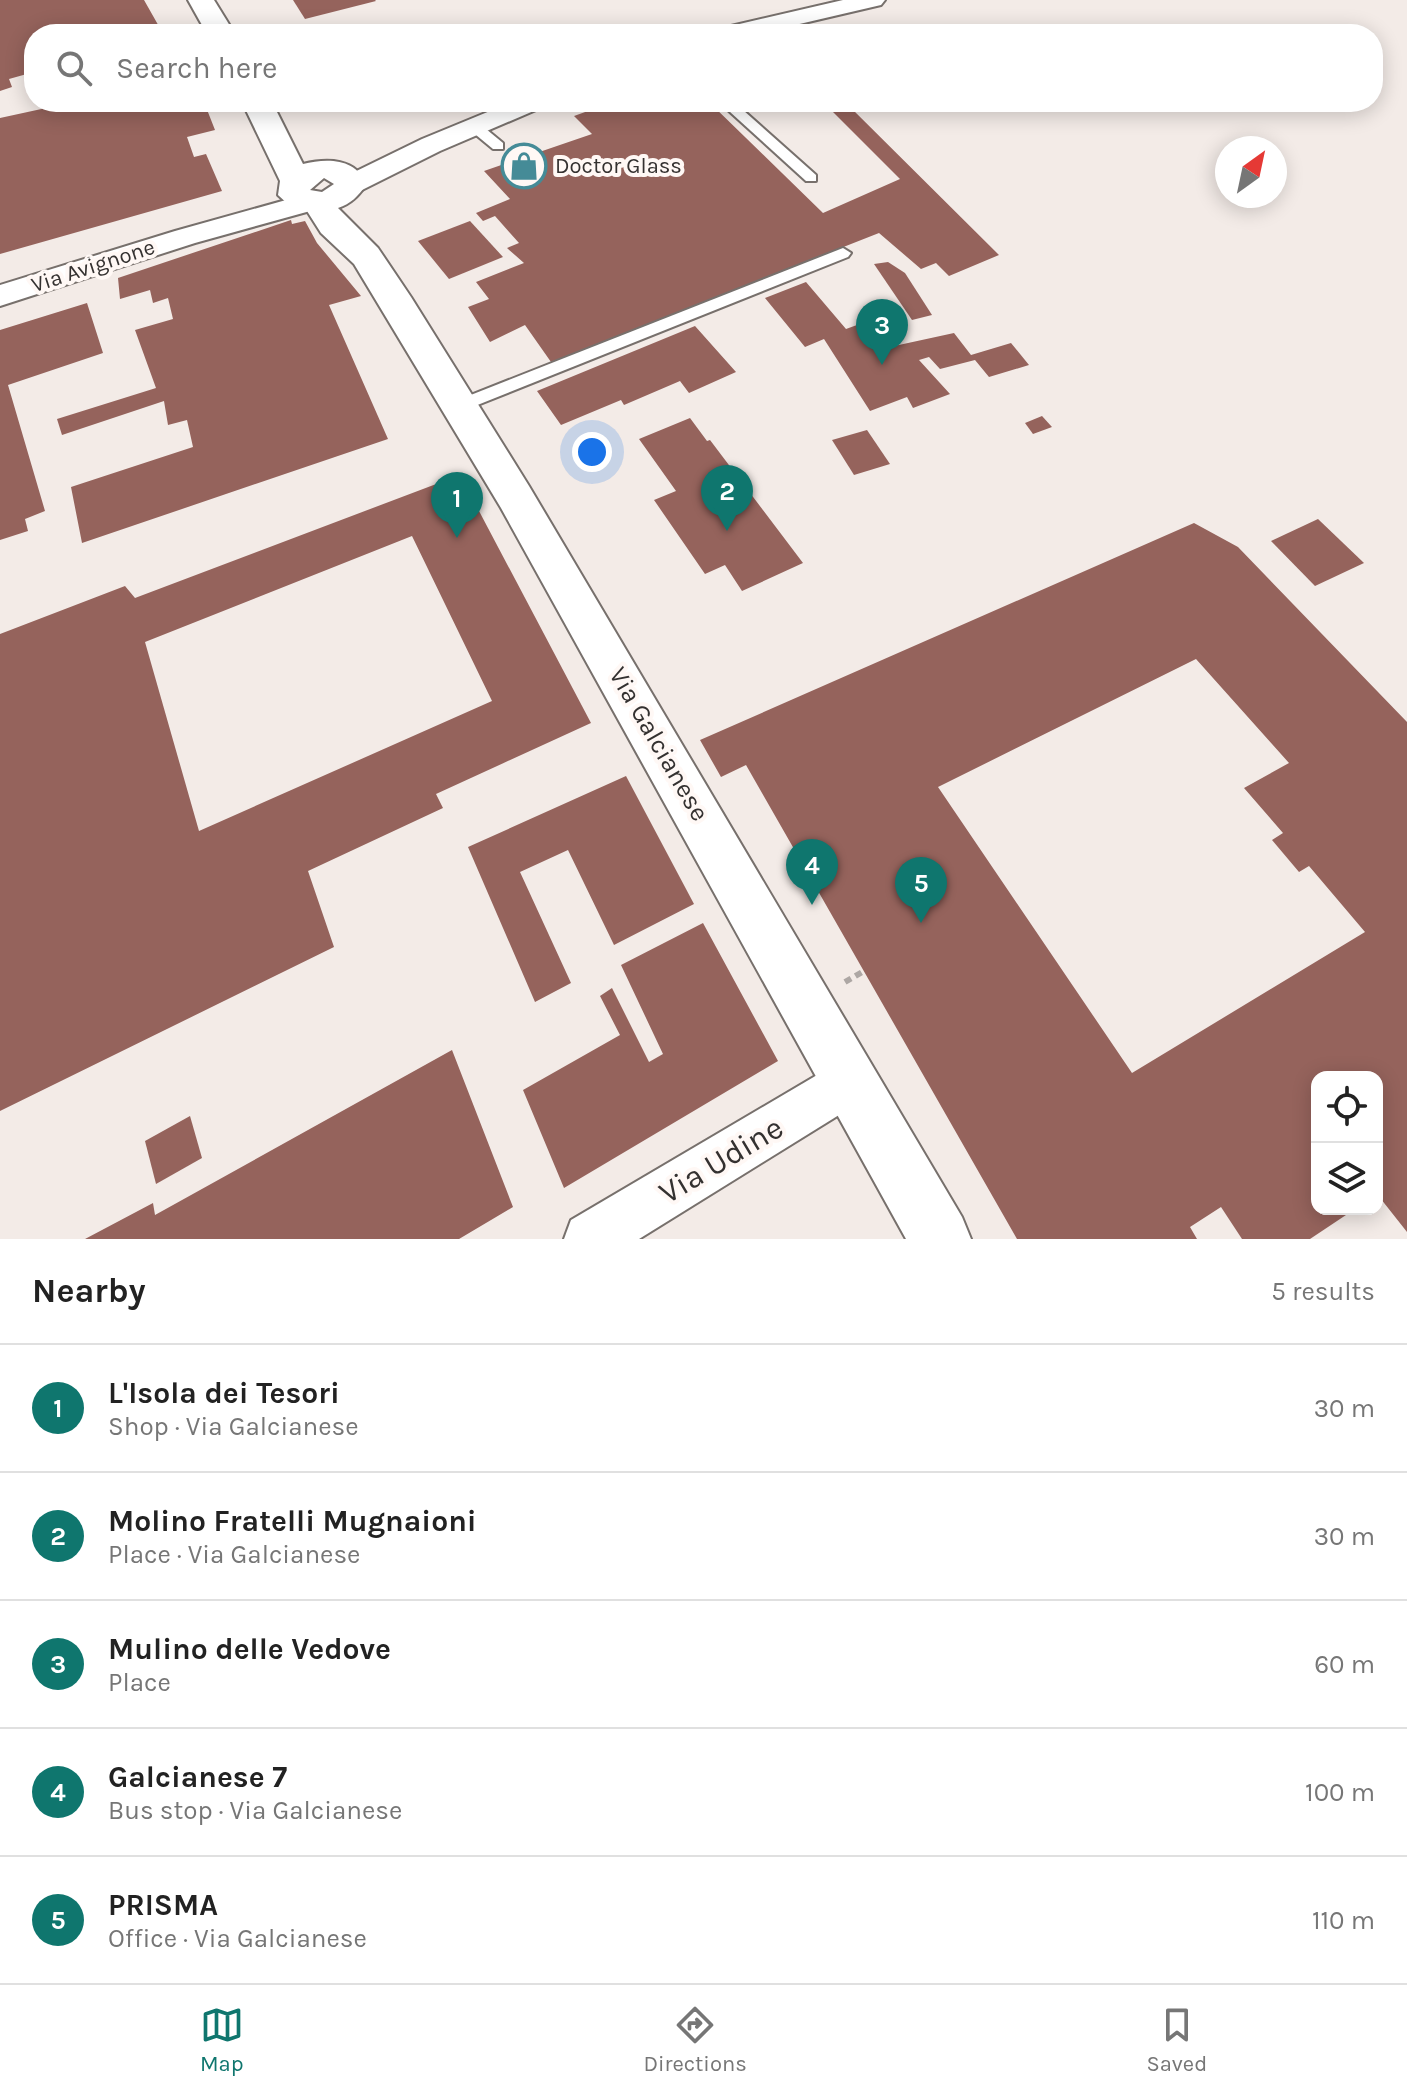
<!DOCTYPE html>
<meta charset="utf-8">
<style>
:root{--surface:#fff;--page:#f2f2f2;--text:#222;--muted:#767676;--line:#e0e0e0;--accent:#0f766e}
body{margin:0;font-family:Karla,sans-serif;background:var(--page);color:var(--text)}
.controls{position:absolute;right:24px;bottom:24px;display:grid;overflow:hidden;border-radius:16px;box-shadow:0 4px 20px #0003}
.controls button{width:72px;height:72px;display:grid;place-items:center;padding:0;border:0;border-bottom:2px solid var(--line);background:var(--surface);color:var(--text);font:40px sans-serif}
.compass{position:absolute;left:1215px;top:136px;width:72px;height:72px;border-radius:50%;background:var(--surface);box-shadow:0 4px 20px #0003;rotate:33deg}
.you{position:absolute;left:592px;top:452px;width:28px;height:28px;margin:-20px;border:6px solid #fff;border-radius:50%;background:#1a73e8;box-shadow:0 0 0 12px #1a73e833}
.badge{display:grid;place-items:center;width:52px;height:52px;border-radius:50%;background:var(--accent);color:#fff;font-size:26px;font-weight:700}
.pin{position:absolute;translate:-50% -66px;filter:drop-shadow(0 2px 4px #0008)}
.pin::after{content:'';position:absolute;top:42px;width:28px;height:24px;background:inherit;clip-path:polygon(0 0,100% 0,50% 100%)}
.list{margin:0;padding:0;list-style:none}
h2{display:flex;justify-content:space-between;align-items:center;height:104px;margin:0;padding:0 32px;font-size:34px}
h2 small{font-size:26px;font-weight:400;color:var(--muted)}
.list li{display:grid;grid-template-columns:52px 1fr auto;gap:24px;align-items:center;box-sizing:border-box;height:128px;padding:0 32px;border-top:2px solid var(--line)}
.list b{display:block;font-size:30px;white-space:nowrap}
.list p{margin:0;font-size:26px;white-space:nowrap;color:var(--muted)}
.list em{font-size:26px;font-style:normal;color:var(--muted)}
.icon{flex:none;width:44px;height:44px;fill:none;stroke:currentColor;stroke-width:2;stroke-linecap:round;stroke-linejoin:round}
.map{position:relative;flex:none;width:1407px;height:1239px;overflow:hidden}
.search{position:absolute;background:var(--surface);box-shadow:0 4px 20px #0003;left:24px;right:24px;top:24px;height:88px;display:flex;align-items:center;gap:20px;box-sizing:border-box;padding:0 28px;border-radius:32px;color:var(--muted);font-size:30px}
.sheet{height:744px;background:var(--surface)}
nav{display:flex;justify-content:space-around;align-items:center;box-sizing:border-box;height:112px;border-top:2px solid var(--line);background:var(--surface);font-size:22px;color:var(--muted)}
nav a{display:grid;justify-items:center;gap:4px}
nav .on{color:var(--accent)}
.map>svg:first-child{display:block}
.building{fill:#95635c;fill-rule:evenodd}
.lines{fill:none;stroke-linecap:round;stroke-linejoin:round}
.service-casing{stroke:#77706c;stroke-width:4}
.minor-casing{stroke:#77706c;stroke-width:4}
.tertiary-casing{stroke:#77706c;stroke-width:4}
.path-far1{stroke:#ada7a4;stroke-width:3;stroke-dasharray:4 3;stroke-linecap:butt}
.path{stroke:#ada7a4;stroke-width:6;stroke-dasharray:7 5;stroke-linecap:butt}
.service{fill:#fff;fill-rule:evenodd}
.minor{fill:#fff;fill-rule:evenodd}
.tertiary{fill:#fff;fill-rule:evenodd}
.labels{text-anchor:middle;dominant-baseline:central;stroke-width:8;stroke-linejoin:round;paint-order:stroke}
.far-poi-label{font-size:22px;fill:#343130;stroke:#fff8f5;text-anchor:start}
.far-street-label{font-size:22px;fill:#343130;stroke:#fff8f5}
.street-label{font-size:26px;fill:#343130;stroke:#fff8f5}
.near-street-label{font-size:32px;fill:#343130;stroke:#fff8f5}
</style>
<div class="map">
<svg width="1407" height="1239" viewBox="0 0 1407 1239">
<rect width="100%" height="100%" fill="#f3ebe7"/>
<g class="building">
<path d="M0,0h144l17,30 -15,4h-112v38l-25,7 3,8 -12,4z"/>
<path d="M293,0h82l1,1 -71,18z"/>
<path d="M51,102h153l11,28 -28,7 7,20 12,-3 16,37 -222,63v-136l46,-10 -1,-5z"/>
<path d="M613,102h96l114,111 77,-34 -70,-70 17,-5 152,151 -50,21 -13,-13 -15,6 -42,-36 -328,129 -26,-37 -35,17 -22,-35 21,-8 -13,-17 48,-19 -17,-15 12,-5 -24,-27 -12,5 -7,-8 34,-14 -26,-28 108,-37 -18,-18z"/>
<path d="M291,220l1,4 13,-3 12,22 44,53 -32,9 59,134 -306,104 -11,-56 122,-40 -6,-27 -19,5 -4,-24 -102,34 -5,-16 99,-31 -21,-58 38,-11 -5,-21 -15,5 -3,-13 -30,9 -2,-21z"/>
<path d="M470,221l33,36 -54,22 -31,-38z"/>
<path d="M888,262l17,11 27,42 -20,5 -38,-56z"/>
<path d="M806,282l40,47 33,-12 13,16 -14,5 7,10 69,-15 17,22 40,-12 18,22 -40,12 -14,-17 -35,9 -11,-12 -10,3 31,34 -37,14 -6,-11 -37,14 -46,-72 -19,8 -40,-49z"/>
<path d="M87,303l16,50 -95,32 37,126 -20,8 3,12 -28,9v-210z"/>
<path d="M695,326l41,46 -47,21 -9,-12 -56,24 -3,-5 -60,25 -24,-34z"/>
<path d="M1042,416l10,11 -19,7 -8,-11z"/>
<path d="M690,418l17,23 3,-1 93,123 -61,28 -17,-26 -20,9 -51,-74 22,-9 -37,-52z"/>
<path d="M867,430l23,34 -36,11 -22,-35z"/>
<path d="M460,475l131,248 -155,71 7,14 -135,63 26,76 -334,164v-477l125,-48 10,12zM412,536l80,165 -293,130 -54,-189z"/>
<path d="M1318,519l46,44 -49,23 -44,-45z"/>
<path d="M1194,523l44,24 169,175v510l-30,-38v-117h-60v132h38l-45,30h-68l-21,-32 -31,20 7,12h-180l-271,-474 -25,12 -21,-37zM1196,659l93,104 -45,25 39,45 -11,7 27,32 10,-6 56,66 -233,141 -194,-286z"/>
<path d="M626,776l68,128 -80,41 -46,-95 -48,22 51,111 -36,19 -67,-155z"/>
<path d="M703,923l75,138 -214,127 -41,-98 97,-55 -20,-39 12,-8 37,74 14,-8 -42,-89z"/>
<path d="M452,1050l61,157 -54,32h-374l68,-36 2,12z"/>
<path d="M190,1116l12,42 -46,26 -11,-43z"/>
</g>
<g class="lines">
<g class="service-casing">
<g id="service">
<path d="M216,24l4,1v6l-33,3z"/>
<path d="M719,102h15l82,73v6h-10z"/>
<path d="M470,124h10l23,19v6h-10l-23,-19z"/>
<path d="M843,248l8,5 -3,4 -383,153 -6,2 -9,-6 3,-4z"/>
</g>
</g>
<g class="minor-casing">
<g id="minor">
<path d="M843,0h42l-4,5 -124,29h-43l4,-5z"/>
<path d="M512,102h35l-4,5 -103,44 -80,40h-20l-4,-6 4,-6 82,-40z"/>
<path d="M311,193l10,3 4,6 -4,6 -126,35 -195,63v-21l175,-54z"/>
<path d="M851,1055l17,8 8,17 -8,17 -229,142h-75l7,-19z"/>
</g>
</g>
<g class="tertiary-casing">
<g id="tertiary">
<path d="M188,0h26l21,34h-28z"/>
<path d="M242,102h30l31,62c24,-6 54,-6 63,21 -8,11 -15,19 -28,23l40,40 33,49 118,189 433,731 9,22h-65l-405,-731 -147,-244 -33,-31 -14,-22 -17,-5 -12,-11 2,-14zM324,178l10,6 -12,8 -12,-2z"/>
</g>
</g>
<path class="path-far1" d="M665,34l33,-9"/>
<path class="path" d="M845,982l19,-11"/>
<use href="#service" class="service"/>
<use href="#minor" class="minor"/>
<use href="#tertiary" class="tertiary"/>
</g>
<defs>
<g id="shop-ring" transform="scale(2.3)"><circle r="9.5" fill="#fff8f5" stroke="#458b97" stroke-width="1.5"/><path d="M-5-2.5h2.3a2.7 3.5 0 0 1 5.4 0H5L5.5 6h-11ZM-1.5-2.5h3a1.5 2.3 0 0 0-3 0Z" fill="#458b97"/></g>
</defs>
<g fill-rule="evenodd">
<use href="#shop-ring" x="524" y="166"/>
</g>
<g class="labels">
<g class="far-poi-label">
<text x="555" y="166">Doctor Glass</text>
</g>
<g class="far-street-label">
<text transform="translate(93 266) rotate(-18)">Via Avignone</text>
</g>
<g class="street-label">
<text transform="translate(659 744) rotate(60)">Via Galcianese</text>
</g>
<g class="near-street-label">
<text transform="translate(721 1160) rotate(-31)">Via Udine</text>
</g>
</g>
</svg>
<div class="controls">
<button><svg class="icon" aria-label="locate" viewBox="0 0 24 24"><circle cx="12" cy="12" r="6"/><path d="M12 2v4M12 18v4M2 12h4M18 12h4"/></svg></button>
<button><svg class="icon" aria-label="layers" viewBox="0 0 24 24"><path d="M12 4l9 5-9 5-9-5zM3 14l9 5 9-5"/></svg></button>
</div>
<svg class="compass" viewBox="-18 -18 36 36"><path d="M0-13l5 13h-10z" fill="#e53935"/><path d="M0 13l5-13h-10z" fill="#767676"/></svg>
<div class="you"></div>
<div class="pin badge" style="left:457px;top:538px">1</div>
<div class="pin badge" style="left:727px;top:531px">2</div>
<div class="pin badge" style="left:882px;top:365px">3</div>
<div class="pin badge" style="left:812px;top:905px">4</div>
<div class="pin badge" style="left:921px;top:923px">5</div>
<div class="search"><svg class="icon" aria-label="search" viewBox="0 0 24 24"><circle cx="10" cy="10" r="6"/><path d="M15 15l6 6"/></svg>Search here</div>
</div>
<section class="sheet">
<h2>Nearby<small>5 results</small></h2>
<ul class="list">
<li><span class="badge">1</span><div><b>L'Isola dei Tesori</b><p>Shop · Via Galcianese</p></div><em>30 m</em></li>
<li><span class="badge">2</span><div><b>Molino Fratelli Mugnaioni</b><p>Place · Via Galcianese</p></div><em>30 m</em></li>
<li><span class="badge">3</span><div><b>Mulino delle Vedove</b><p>Place</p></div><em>60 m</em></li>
<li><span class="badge">4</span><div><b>Galcianese 7</b><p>Bus stop · Via Galcianese</p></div><em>100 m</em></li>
<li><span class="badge">5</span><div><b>PRISMA</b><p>Office · Via Galcianese</p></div><em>110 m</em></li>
</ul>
</section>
<nav>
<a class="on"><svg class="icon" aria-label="map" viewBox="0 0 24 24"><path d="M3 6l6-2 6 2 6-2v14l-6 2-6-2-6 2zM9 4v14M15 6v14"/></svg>Map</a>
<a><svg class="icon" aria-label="directions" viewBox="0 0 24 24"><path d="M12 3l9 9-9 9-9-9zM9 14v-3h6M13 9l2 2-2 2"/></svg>Directions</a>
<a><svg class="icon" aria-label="saved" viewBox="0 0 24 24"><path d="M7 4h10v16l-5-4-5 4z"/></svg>Saved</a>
</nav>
